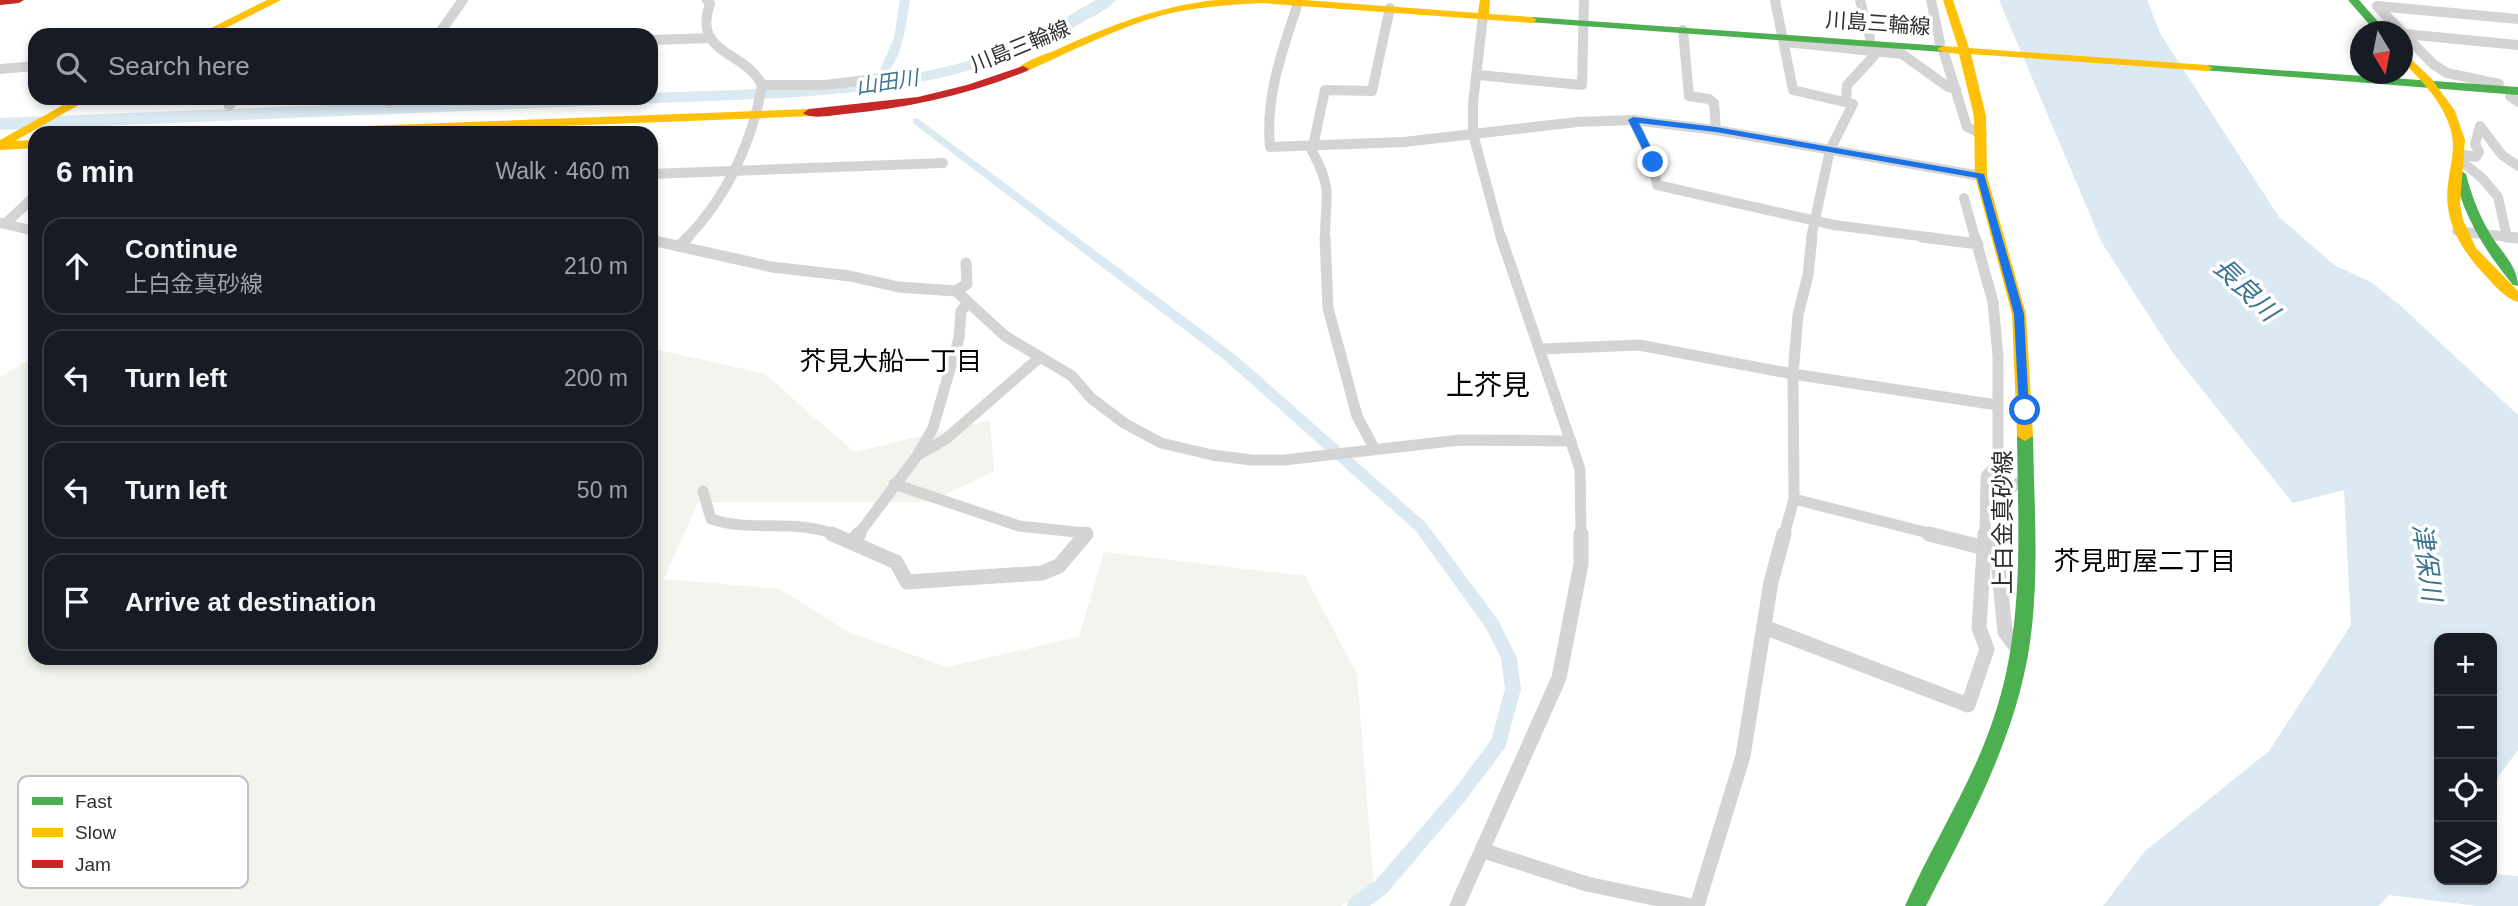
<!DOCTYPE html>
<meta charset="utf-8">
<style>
:root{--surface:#171b24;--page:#242831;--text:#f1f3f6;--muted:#9ea1a6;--line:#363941}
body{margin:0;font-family:Helvetica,"Noto Sans JP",sans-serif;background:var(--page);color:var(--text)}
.controls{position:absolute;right:21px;bottom:21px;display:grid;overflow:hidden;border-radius:14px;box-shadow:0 4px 10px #0003}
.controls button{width:63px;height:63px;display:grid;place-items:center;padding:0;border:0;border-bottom:2px solid var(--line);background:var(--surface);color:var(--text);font:35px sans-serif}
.compass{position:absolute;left:2350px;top:21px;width:63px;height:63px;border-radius:50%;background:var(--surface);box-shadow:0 4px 10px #0003;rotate:170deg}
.stop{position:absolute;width:21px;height:21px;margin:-16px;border:5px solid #1a73e8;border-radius:50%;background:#fff}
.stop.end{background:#1a73e8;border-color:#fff;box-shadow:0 2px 7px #0008}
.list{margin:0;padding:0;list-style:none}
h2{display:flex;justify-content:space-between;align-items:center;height:91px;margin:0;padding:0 28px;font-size:30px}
h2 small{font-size:23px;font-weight:400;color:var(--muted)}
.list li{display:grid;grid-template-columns:46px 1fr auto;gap:21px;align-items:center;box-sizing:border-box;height:98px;margin:0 14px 14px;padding:0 14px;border:2px solid var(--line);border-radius:21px}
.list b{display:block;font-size:26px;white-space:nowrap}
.list p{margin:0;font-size:23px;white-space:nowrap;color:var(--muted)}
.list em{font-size:23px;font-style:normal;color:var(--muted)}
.icon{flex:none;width:38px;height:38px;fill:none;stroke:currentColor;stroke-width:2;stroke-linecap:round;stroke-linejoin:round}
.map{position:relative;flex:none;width:2518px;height:906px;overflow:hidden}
.search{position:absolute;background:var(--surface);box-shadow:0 4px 10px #0003;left:28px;top:28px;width:630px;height:77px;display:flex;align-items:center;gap:18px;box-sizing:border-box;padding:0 24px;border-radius:21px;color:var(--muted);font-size:26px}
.panel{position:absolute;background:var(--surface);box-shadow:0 4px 10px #0003;left:28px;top:126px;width:630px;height:539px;border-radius:21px}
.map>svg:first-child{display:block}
.green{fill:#f2f5ed}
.water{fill:#dbe9f2}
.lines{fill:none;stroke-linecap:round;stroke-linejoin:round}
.canal{fill:#dbe9f2;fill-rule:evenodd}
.river{fill:#dbe9f2;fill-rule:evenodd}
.street-far2{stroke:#d4d4d4;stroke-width:10}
.street-far1{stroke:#d4d4d4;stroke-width:11}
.street{stroke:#d4d4d4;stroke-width:15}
.fast{fill:#4caf50;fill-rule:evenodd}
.slow{fill:#ffc107;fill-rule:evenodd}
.jam{fill:#c62828;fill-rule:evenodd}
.route{fill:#1a73e8}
.labels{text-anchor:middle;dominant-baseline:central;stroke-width:7;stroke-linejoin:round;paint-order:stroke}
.far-street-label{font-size:21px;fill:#303030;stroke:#fff}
.far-water-label{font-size:21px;font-style:italic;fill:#3e7591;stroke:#fff}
.street-label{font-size:24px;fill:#303030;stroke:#fff}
.water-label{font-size:26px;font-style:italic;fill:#3e7591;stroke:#fff}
.neighbourhood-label{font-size:26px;fill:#000;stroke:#fff}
.quarter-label{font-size:28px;fill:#000;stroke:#fff}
.key{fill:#fff;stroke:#c1c1c1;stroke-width:2}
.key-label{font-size:19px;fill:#303030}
</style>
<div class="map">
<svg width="2518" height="906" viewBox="0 0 2518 906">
<rect width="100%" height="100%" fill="#fff"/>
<path class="green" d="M651,348l114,26 89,78 136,-32 4,51 -64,31h-232l-34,77 116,10 70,44 97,34 132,-30 25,-85 201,24 52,98 17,214 -33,18h-1341v-529l35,-21v302h616z"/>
<path class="water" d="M1999,0h148l14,35 118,182 55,48 37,17 31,25 116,108v335l-26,35v-147h-53v242h53v-6l26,2v30h-40l-89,-11 -10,11h-276l42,-55 124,-100 82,-126 -7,-135 -51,13 -120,-150 -71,-110z"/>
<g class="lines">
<g class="canal">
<path d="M900,0h10c-3,18 -8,64 -25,73l-5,-3 14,-32z"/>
<path d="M917,118l320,238 189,167 72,97 19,38 4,31 -16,59 -40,53 -77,91 -18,14h-23l2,-6 27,-20 77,-89 38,-51 14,-51 -4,-31 -15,-30 -70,-97 -189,-169 -314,-239v-4z"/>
</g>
<path class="river" d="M1096,0h20c-9,11 -27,18 -40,26 -91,52 -190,66 -293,72l-783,32v-12l508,-20h143v-5c114,-5 231,-3 340,-39 37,-13 71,-35 105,-54z"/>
<g class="street-far2">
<path d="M707,0l3,4c-18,51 35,46 52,81"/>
<path d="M1299,0c-16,49 -34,95 -29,147l134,-5 173,-20 56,-2 83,10 265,46"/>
<path d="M1775,0l18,90 60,14 -23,46 -19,88"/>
<path d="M1860,0l10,38"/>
<path d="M1931,0l9,43"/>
<path d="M1483,16l-10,87v31l28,104"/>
<path d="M1683,30l6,66 20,3 5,4 2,27"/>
<path d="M2402,32l-25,-26 141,13"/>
<path d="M2402,32l31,32 14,9 52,11"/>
<path d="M2405,34l113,11"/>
<path d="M438,35l25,-35"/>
<path d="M651,40l60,-2"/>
<path d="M1786,42l116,12 46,33 8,2"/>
<path d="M1944,53l23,74 15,7"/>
<path d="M0,69l35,-3"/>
<path d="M1478,75l104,10 2,-85"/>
<path d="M2510,96l8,6"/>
<path d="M1846,102l1,-17 27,-29v-7"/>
<path d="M389,103l4,-5"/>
<path d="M229,106l7,-8"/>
<path d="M1633,120l20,42 4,23 177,40 101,13"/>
<path d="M2459,154l17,3 3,-5 -4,-8 5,-18 22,29 16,11"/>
<path d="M2459,159l24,20 15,18 9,40"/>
<path d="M651,174l292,-11"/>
<path d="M1964,198l11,40"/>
<path d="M1,223l34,8"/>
<path d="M6,223l29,-27"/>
<path d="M2457,231l61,7"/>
<path d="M687,238c39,-40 66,-97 75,-153h63l74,-9"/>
<path d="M1325,238c0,-41 9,-47 -13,-87l13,-61 47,1 18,-83"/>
</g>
<g class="street-far1">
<path d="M1325,237l3,71 29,108 17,32"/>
<path d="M1501,237l79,232 1,66"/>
<path d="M1922,237l56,7"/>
<path d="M1975,237l18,65 5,54v108l-12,12 -1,59"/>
<path d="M2506,237l12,1"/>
<path d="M651,240l121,27 78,9 48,11 58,4 11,-7 -1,-21"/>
<path d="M679,246l9,-9"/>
<path d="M956,291l49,45 67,40 19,22 33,25 37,20 51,12 40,5h32l176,-20 111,1"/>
<path d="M1541,349l98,-4 154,29 204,31"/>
<path d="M918,455l28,-16 94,-82"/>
<path d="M894,484l125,42 67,7 -2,2"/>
<path d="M703,491l8,28c41,14 84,-1 125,16"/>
<path d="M1794,499l142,36"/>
<path d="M858,535l59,-79 16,-28 26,-90 2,-27 7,-8"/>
<path d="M1784,535l10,-36 -1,-125 5,-59 10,-40 4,-38"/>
<path d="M2000,535l10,-46 15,-11"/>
</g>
<g class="street">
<path d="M832,534l64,28 11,20 135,-9 17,-7 27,-32"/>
<path d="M1929,534l68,17 4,-17"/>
<path d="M853,542l6,-8"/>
<path d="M1997,551l8,81 15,20"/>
<path d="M1764,627l204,78 19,-56 -8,-21 6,-94"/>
<path d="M1484,851l103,33 105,22"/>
<path d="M1457,906l102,-228 22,-114v-30"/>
<path d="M1697,906l46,-150 28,-174 13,-48"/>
</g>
<g class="fast">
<path d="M2348,0h11l28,32h-11z"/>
<path d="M1532,17l411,29 6,3 -6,3 -415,-30v-4z"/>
<path d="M2207,65l311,22v8l-315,-25v-4z"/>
<path d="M2460,170l6,4c5,20 12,38 22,56 10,19 30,35 30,56l-5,-1c-28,-34 -49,-68 -59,-111z"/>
<path d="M2025,431l8,5c1,71 7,143 -4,213 -15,93 -61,175 -103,257h-21c28,-64 67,-122 89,-189 31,-91 24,-186 23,-281z"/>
</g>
<g class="slow">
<path d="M267,0h14l-69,35h-15z"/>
<path d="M1216,0h88l174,13 2,-13h10l-1,14 43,3 5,3 -5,3 -271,-20c-33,2 -66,4 -98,12 -47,13 -91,36 -136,56l-10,-2c10,-9 26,-14 39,-19 52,-24 103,-44 160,-50z"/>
<path d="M1943,0h10l16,48 238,17 6,3 -6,3 -236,-17 15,62 1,60 39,138 7,122 -8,5 -8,-5 -5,-122 -37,-138 -1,-60 -15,-62 -16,-2 -6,-3 6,-3 15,1z"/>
<path d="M2402,51l29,27 24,33 10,29 -5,64 3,16 13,28 42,43v11c-12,-3 -24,-17 -33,-27 -24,-25 -42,-55 -37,-91 2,-18 8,-35 3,-53 -7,-28 -29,-50 -49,-70z"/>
<path d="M76,98h15l-76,43 20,-1v8l-35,2v-10z"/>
<path d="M809,109l6,4 -2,3 -431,17h-101l6,-4z"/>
</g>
<g class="jam">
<path d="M0,0h24l-5,3 -19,2z"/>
<path d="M1023,66l6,3 -2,2c-59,24 -119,37 -182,43 -12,1 -33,6 -42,-1l6,-4 109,-12 49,-12z"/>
</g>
</g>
<path class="route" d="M1633,117l83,10 268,47 40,140 5,99 -4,1 -6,-4 -5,-96 -37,-136 -261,-46 -77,-9 19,39 -5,3 -4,-3 -21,-42z"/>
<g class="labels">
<g class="far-street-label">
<text transform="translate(1878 23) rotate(4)">川島三輪線</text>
<text transform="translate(1020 46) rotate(-22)">川島三輪線</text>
</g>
<g class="far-water-label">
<text transform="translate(887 82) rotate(-9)">山田川</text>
</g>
<g class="street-label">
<text transform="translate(2002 522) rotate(-90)">上白金真砂線</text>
</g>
<g class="water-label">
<text transform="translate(2246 289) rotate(44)">長良川</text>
<text transform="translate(2427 562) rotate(82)">津保川</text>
</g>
<g class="neighbourhood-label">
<text x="891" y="361">芥見大船一丁目</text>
<text x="2145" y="561">芥見町屋二丁目</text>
</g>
<g class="quarter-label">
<text x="1488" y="385">上芥見</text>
</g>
</g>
<rect x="18" y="776" width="230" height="112" rx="10" class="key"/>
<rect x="32" y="797" width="31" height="8" fill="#4caf50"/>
<rect x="32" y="828" width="31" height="9" fill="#ffc107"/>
<rect x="32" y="860" width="31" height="8" fill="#c62828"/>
<g class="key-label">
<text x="75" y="808">Fast</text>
<text x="75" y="839">Slow</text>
<text x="75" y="871">Jam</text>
</g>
</svg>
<div class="controls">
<button>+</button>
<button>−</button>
<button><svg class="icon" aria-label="locate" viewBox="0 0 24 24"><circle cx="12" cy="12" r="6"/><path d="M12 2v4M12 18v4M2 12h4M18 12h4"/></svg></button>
<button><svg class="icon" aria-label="layers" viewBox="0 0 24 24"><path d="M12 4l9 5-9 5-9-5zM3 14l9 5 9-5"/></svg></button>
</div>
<svg class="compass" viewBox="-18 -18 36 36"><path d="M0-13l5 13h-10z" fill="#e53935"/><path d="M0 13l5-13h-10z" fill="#9ea1a6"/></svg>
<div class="stop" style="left:2025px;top:410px"></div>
<div class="stop end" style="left:1653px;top:162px"></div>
<div class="search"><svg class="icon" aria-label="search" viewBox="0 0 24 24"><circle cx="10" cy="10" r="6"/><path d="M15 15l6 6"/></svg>Search here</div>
<section class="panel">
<h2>6 min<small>Walk · 460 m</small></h2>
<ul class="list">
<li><svg class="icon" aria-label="ahead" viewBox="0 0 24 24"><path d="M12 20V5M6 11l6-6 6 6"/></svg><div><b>Continue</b><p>上白金真砂線</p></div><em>210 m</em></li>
<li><svg class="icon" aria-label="left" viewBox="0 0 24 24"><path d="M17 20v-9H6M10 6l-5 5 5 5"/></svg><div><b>Turn left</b></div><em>200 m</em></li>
<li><svg class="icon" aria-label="left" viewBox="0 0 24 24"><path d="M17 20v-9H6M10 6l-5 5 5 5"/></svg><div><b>Turn left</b></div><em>50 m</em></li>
<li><svg class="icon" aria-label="arrive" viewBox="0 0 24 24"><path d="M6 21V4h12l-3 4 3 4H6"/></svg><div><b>Arrive at destination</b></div></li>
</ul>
</section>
</div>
